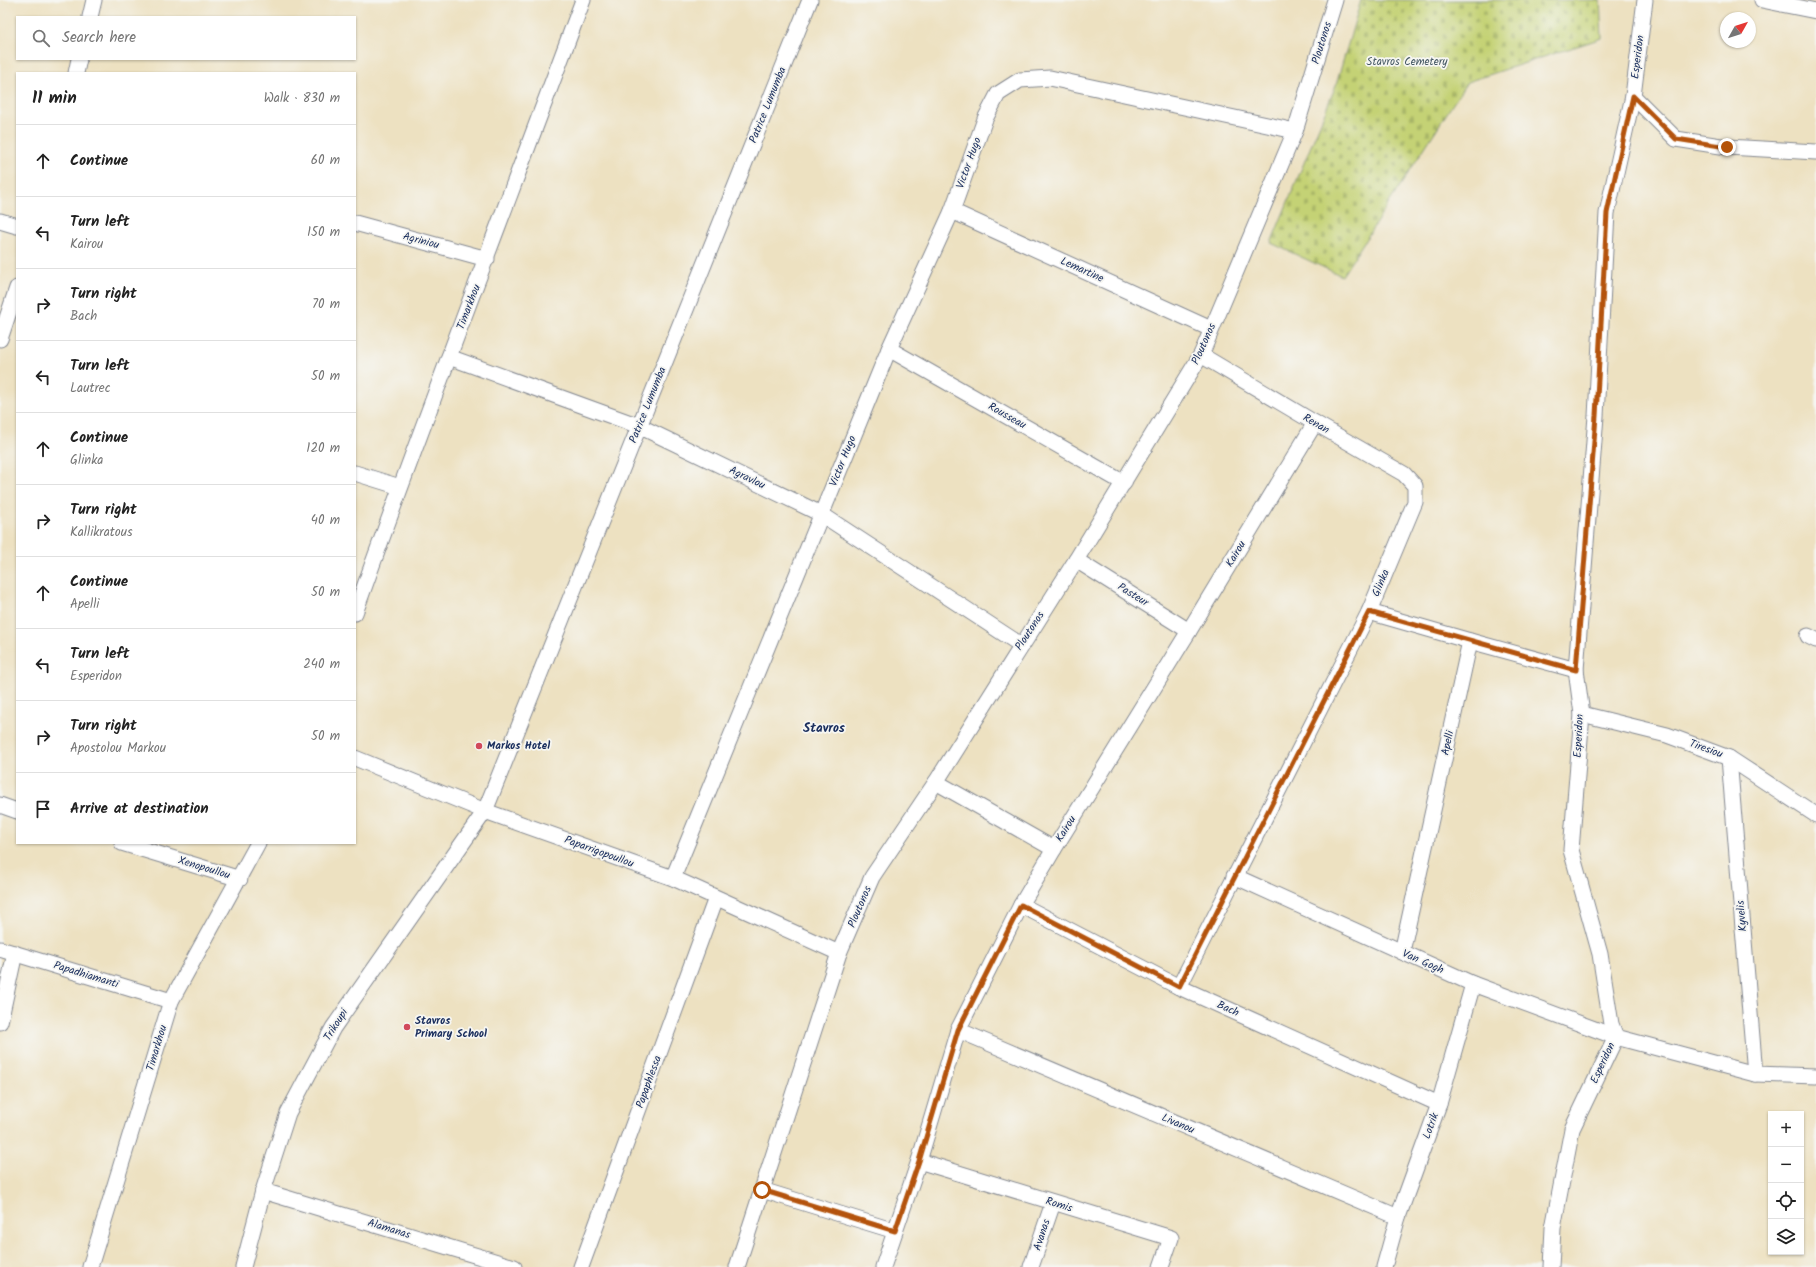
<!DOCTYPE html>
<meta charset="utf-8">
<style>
:root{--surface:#fff;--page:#f6f6f6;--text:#222;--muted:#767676;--line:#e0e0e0}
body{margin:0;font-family:Kalam,sans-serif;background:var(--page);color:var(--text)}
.controls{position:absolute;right:12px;bottom:12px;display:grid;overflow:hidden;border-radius:0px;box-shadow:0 1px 3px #0004}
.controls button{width:36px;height:36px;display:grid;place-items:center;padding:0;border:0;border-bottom:1px solid var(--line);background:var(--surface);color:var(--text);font:20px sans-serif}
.compass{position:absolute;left:1720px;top:12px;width:36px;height:36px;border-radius:50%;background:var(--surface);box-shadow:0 1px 3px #0004;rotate:51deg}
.stop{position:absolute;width:12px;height:12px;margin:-9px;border:3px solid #b45309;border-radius:50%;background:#fff}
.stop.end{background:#b45309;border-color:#fff;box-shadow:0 1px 4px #0008}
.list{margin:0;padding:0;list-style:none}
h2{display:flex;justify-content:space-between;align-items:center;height:52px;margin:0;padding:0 16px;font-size:17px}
h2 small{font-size:13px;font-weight:400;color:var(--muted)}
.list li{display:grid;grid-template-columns:26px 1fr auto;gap:12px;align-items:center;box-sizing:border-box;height:72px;padding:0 16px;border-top:1px solid var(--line)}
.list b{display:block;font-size:15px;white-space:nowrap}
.list p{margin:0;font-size:13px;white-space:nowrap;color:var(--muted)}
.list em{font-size:13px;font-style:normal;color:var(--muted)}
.icon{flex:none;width:22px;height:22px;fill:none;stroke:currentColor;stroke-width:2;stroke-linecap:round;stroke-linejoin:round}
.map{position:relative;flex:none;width:1816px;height:1267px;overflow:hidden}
.search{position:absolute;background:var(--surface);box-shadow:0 1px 3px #0004;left:16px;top:16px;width:340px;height:44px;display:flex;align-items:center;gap:10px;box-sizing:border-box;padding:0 14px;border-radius:0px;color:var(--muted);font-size:15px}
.panel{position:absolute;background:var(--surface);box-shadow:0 1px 3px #0004;left:16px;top:72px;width:340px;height:772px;border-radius:0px}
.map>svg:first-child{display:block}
.cemetery{fill:url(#cemetery-stones);stroke:#708069}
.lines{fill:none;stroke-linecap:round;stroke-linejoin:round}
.street-casing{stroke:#848890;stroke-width:17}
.street{stroke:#fff;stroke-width:15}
.route{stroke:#b45309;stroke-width:5}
.poi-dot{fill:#d1495b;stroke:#f6f6f2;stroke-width:1.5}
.labels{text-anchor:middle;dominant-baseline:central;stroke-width:3.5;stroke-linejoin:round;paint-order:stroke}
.street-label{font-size:11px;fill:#1b2f5e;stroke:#f6f6f2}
.park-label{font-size:11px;fill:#455864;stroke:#f6f6f2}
.poi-label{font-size:11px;font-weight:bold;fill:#1b2f5e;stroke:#f6f6f2;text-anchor:start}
.quarter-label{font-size:13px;font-weight:bold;fill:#1b2f5e;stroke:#f6f6f2}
</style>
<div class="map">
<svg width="1816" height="1267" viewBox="0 0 1816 1267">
<defs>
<pattern id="cemetery-stones" width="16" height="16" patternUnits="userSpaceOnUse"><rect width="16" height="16" fill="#c4d274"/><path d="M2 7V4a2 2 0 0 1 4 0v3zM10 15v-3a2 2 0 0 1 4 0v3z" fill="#a8b567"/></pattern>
</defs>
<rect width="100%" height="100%" fill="#f6f6f2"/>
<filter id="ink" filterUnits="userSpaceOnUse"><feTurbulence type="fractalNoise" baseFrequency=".025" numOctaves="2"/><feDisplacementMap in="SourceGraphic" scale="8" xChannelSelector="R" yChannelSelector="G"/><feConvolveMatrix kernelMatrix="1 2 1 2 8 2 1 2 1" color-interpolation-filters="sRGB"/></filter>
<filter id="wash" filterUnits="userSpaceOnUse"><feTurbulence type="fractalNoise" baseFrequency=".012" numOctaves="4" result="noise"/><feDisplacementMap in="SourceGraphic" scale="16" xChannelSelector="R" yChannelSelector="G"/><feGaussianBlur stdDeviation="0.9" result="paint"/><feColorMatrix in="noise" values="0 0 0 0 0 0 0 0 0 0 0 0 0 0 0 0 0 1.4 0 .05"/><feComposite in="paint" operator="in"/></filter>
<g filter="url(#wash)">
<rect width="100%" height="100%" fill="#ede1c1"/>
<path class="cemetery" d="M1361,0h239l2,38 -135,44 -125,194 -71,-33 65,-158z"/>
</g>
<g filter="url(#ink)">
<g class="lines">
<g class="street-casing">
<g id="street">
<path d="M1762,0l54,11"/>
<path d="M90,17l4,-17"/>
<path d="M76,73l3,-14"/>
<path d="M1633,96l43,43 51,8 89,5"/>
<path d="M952,211l259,118"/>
<path d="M0,221l17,5"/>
<path d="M355,223l132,36"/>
<path d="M0,339l17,-51"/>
<path d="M889,349l235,134"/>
<path d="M449,357l190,69 182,88 200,131"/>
<path d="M355,473l45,14"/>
<path d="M1076,560l113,71"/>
<path d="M1369,612l101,29"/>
<path d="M355,613c73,-205 152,-409 228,-613"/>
<path d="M1808,636l8,4"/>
<path d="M1582,714l85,21 62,23 87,57"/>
<path d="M355,758l130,53 188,67 166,75"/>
<path d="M1729,758l26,316"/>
<path d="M936,782l118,67"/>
<path d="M0,805l17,6"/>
<path d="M122,843l118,36"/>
<path d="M1234,876l239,108 143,53 139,37 61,2"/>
<path d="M673,878l216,-529 63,-138 33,-92 13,-25 22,-14 30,-2 245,53"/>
<path d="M1021,905l158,82 260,117"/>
<path d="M0,949l171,52"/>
<path d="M1402,952l68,-311 106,29"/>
<path d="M1179,987l190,-375 46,-110v-16l-11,-12 -89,-51 -114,-68"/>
<path d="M0,1022l15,-69"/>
<path d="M958,1030l440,187"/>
<path d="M919,1161l252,77 -10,29"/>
<path d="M762,1190l133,41"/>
<path d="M263,1191l251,76"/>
<path d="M90,1267l81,-266 87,-158"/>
<path d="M243,1267l20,-76 25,-78 45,-85 152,-217 325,-811"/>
<path d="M581,1267l135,-369"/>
<path d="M737,1267l102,-314 33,-76 64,-95 140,-222 125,-205 94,-224 40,-131"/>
<path d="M883,1267l36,-106 39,-131 63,-125 33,-56 135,-218 126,-208"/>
<path d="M1031,1267l22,-64"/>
<path d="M1384,1267l14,-50 41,-113 34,-120"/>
<path d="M1551,1267l2,-39 19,-99 44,-92 -5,-13 -11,-70 -29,-104 11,-136 -6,-44 20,-254 11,-203 26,-117 12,-96"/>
</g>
</g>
<use href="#street" class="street"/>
</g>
</g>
<g class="lines" filter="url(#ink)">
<path class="route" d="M762,1190l133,41 24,-70 39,-131 63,-125 158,82 190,-375 207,58 20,-254 11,-203 26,-117 43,43 51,8"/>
</g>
<g class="poi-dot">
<circle cx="479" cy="746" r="4"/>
<circle cx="407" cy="1027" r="4"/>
</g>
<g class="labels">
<g class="street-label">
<text transform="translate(1322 43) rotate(-73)">Ploutonos</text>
<text transform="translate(1638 57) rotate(-83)">Esperidon</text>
<text transform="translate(768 105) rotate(-68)">Patrice Lumumba</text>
<text transform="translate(969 163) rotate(-70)">Victor Hugo</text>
<text transform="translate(421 241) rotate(15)">Agriniou</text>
<text transform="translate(1082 270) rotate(24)">Lemartine</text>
<text transform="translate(469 307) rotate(-69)">Timarkhou</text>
<text transform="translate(1204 344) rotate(-66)">Ploutonos</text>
<text transform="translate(648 405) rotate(-68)">Patrice Lumumba</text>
<text transform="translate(1007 416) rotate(30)">Rousseau</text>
<text transform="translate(1316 424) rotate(30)">Renan</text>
<text transform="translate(843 461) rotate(-68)">Victor Hugo</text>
<text transform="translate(747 478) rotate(26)">Agravlou</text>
<text transform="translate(1236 554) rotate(-59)">Kairou</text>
<text transform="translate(1381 583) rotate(-67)">Glinka</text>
<text transform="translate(1133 595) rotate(32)">Pasteur</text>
<text transform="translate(1030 631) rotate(-57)">Ploutonos</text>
<text transform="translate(1579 736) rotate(-87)">Esperidon</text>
<text transform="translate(1448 743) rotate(-78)">Apelli</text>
<text transform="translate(1706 749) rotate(20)">Tiresiou</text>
<text transform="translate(1066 829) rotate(-58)">Kairou</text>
<text transform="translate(599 852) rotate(20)">Paparrigopoullou</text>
<text transform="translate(204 868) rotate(17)">Xenopoullou</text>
<text transform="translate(860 907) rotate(-67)">Ploutonos</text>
<text transform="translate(1742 916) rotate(-95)">Kyvelis</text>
<text transform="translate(1423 962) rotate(24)">Van Gogh</text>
<text transform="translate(86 975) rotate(17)">Papadhiamanti</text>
<text transform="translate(1228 1009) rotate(24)">Bach</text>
<text transform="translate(336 1025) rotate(-58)">Trikoupi</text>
<text transform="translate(157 1048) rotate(-73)">Timarkhou</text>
<text transform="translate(1603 1063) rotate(-65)">Esperidon</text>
<text transform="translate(649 1082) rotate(-70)">Papaphlessa</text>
<text transform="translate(1178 1124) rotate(23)">Livanou</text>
<text transform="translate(1431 1126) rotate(-70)">Lotrik</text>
<text transform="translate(1059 1205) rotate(17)">Romis</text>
<text transform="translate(389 1229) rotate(17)">Alamanas</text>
<text transform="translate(1042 1235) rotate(-72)">Avanas</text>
</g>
<g class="park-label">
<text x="1407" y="62">Stavros Cemetery</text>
</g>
<g class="poi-label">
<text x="487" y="746">Markos Hotel</text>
<text x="415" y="1021">Stavros<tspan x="415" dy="13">Primary School</tspan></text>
</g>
<g class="quarter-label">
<text x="824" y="728">Stavros</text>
</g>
</g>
</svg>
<div class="controls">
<button>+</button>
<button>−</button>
<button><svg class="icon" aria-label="locate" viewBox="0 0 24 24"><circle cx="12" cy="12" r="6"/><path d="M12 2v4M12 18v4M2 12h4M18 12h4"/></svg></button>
<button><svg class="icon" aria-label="layers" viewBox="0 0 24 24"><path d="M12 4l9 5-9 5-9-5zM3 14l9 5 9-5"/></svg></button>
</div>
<svg class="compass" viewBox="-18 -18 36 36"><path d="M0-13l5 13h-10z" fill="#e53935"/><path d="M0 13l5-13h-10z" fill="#767676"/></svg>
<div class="stop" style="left:762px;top:1190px"></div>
<div class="stop end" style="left:1727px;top:147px"></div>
<div class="search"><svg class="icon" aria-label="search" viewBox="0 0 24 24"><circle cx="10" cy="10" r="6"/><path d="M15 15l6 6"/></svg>Search here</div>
<section class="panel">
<h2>11 min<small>Walk · 830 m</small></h2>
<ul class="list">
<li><svg class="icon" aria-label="ahead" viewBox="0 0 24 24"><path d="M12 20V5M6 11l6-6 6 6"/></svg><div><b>Continue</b></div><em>60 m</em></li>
<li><svg class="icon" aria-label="left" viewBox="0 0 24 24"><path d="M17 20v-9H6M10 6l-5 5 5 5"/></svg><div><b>Turn left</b><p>Kairou</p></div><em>150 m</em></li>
<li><svg class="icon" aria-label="right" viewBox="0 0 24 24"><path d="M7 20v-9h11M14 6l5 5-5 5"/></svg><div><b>Turn right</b><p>Bach</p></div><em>70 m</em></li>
<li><svg class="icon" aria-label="left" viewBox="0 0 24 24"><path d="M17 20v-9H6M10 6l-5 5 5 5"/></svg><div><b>Turn left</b><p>Lautrec</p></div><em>50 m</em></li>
<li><svg class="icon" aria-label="ahead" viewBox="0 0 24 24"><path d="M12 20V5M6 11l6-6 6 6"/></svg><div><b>Continue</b><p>Glinka</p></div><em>120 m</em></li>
<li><svg class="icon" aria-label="right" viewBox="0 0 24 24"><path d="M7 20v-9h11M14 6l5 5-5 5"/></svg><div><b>Turn right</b><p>Kallikratous</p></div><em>40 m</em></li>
<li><svg class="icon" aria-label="ahead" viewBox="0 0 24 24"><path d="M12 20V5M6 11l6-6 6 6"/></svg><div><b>Continue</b><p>Apelli</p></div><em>50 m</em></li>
<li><svg class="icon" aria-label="left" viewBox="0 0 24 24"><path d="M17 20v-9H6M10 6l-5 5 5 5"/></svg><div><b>Turn left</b><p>Esperidon</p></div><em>240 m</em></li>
<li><svg class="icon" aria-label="right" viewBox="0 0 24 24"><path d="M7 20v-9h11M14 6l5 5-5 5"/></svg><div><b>Turn right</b><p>Apostolou Markou</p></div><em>50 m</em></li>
<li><svg class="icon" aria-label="arrive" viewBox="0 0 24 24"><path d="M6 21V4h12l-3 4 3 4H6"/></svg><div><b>Arrive at destination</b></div></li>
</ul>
</section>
</div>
